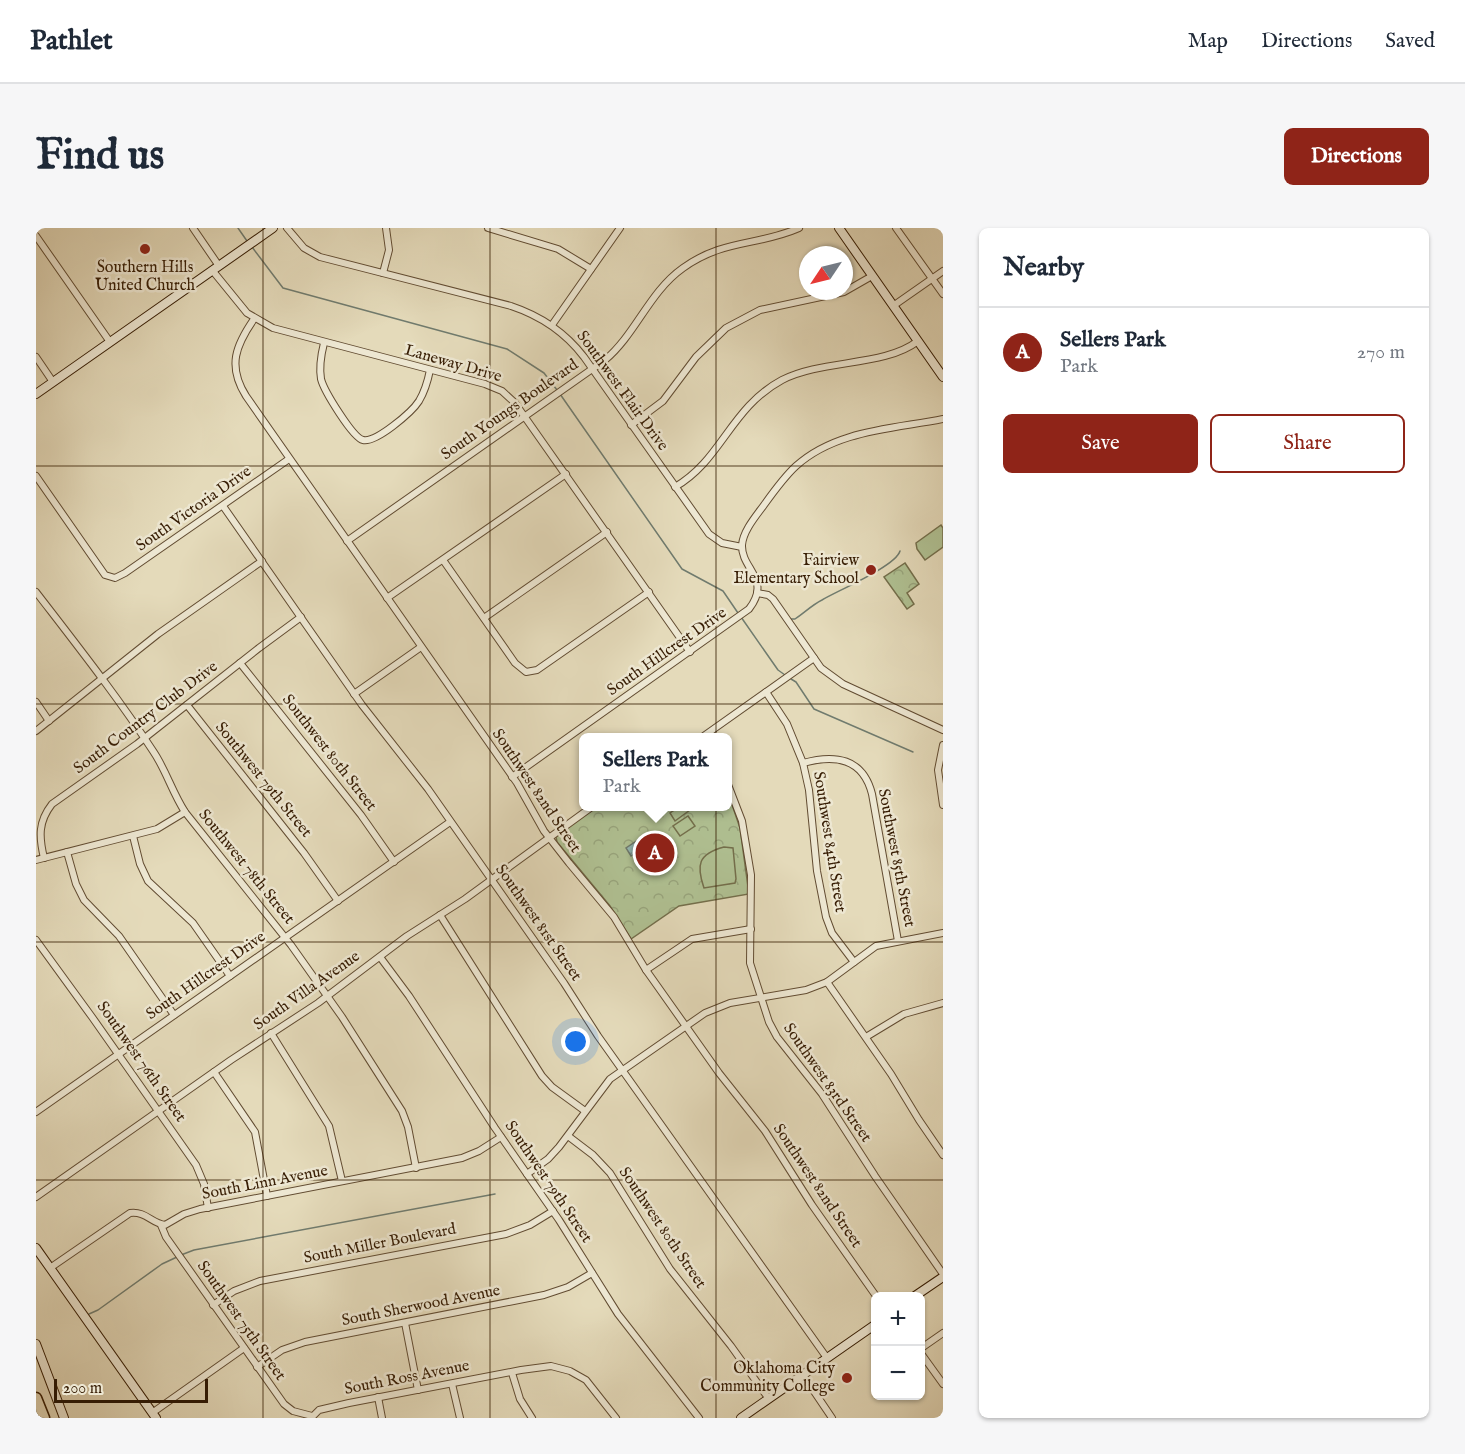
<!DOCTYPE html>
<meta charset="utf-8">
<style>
:root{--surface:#fff;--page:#f6f6f7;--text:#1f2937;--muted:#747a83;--line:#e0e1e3;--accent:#8f2418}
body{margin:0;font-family:"IM FELL English",serif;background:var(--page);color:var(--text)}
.controls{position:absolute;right:18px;bottom:18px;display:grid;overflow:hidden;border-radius:9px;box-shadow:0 2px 4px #0004}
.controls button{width:54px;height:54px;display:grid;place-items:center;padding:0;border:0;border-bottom:2px solid var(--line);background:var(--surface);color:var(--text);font:30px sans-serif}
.compass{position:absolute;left:763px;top:18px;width:54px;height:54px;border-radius:50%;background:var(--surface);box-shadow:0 2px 4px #0004;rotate:235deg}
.scale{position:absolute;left:18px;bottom:15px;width:154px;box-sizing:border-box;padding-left:6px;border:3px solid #371d04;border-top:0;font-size:16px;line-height:21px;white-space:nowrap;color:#371d04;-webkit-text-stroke:4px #ede7d2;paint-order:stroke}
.you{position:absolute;left:540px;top:814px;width:21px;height:21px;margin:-15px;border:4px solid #fff;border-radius:50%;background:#1a73e8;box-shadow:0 0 0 9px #1a73e833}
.badge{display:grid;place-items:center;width:39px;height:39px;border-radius:50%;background:var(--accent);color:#fff;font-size:20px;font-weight:700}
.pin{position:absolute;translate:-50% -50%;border:3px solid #fff;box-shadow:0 2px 6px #0006}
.popup{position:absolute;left:543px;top:505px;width:153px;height:78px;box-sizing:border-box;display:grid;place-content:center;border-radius:9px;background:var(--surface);filter:drop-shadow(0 2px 4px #0005);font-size:20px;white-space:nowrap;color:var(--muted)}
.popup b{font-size:22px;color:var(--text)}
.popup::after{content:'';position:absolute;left:50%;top:100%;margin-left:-12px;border:12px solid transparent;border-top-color:var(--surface)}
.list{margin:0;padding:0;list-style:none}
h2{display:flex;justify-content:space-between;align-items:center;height:78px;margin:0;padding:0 24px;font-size:26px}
h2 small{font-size:20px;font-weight:400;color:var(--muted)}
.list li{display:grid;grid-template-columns:39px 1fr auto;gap:18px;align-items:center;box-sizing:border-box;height:90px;padding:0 24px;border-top:2px solid var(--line)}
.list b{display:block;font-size:22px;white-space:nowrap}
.list p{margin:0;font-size:20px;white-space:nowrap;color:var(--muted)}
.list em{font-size:20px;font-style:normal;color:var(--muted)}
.actions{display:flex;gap:12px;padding:18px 24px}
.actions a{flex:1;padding:14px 0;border:2px solid var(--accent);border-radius:9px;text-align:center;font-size:21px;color:var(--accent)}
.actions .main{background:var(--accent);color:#fff}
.map{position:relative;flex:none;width:907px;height:1190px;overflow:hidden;border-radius:9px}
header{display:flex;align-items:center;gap:36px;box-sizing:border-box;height:84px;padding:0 30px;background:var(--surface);border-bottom:2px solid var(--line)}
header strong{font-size:28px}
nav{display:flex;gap:33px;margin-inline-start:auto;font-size:21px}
.intro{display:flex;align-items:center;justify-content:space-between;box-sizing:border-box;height:144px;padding:0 36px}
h1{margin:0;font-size:42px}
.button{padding:15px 27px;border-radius:9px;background:var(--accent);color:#fff;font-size:21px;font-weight:700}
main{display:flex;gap:36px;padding:0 36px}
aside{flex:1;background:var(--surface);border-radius:9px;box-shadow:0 2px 4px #0004}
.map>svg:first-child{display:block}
.park{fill:url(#park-crowns);stroke:#746f4c;stroke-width:1.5}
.pitch{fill:#b0c193;stroke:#746f4c;stroke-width:1.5}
.water{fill:url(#water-waves);stroke:#707b6e;stroke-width:1.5}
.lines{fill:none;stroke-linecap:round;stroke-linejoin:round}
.stream{stroke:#707b6e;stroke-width:1.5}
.minor-casing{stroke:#624c32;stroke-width:8}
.secondary-casing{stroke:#371d04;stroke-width:10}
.motorway-casing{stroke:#371d04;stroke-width:13}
.minor{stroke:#ede7d2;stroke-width:6}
.secondary{stroke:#ede7d2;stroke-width:8}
.motorway{stroke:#e4daba;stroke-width:10}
.grid{fill:none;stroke:#371d04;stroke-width:1.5;stroke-opacity:0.55}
.poi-dot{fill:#8f2418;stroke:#ede7d2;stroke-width:2}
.labels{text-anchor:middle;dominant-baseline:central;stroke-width:5;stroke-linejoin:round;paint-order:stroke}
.poi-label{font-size:16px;fill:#371d04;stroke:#ede7d2;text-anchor:end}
.street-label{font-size:16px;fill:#371d04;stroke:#ede7d2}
</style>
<header>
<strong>Pathlet</strong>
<nav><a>Map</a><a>Directions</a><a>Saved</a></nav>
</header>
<div class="intro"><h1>Find us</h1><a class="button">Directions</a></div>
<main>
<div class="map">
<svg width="907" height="1190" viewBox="0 0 907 1190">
<defs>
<pattern id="park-crowns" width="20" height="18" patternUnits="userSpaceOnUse" patternTransform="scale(1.5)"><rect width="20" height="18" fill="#b0c193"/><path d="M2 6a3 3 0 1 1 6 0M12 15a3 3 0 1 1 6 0" fill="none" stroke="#98a57d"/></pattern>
<pattern id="water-waves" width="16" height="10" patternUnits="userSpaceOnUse" patternTransform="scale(1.5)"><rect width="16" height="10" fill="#96bab4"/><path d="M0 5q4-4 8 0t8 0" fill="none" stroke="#829f99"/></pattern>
</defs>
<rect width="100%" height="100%" fill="#e4daba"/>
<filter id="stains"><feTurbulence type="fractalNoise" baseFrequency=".00333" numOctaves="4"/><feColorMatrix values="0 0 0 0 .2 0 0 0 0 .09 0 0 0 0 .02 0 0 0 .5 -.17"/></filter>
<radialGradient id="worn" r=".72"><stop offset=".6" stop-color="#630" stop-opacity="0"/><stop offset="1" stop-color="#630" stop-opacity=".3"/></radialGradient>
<g class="park">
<path d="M869,335l14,21 -12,9 7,11 -7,5 -23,-32z"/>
<path d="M691,562l13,38 9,66 -70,12 -48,33 -21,-33 -53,-64 -1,-5 3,-4 38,-26 130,-1z"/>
</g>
<g class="pitch">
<path d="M905,297l2,3v19l-18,13 -8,-11 -1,-6z"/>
<path d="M643,579h8l3,3 -15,11 -5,-8z"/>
<path d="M652,588l7,10 -15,10 -7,-10z"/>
<path d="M688,619l9,1 3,31 -1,4 -31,5c-8,-23 -6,-34 20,-41z"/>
</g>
<path class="water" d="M605,610l5,7 -15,11 -5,-8z"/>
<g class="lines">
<g class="stream">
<path d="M202,0l9,13"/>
<path d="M216,19l31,41 224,61 37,24 13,17"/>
<path d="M524,166l122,175 41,22 15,22"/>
<path d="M705,389l37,53 7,5"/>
<path d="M754,391h5c9,-6 17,-14 27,-19 15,-9 74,-34 78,-49"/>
<path d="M755,451l5,3 18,27 99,43"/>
<path d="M145,1027l13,-5 301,-56"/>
<path d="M53,1086l9,-4 64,-46 15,-7"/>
</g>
<g class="minor-casing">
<g id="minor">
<path d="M157,0l26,38"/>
<path d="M251,0l17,20 16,9 191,49c30,10 54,26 73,51l125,177 13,9 20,4"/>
<path d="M452,0l70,21 33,20"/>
<path d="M860,0l47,66"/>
<path d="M0,8l74,106"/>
<path d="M176,42l35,43 26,15 212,56 17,7 13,12 175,249"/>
<path d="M347,45l6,-23 -3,-22"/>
<path d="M857,78l50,-35"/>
<path d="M218,91c-18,26 -27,47 -8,77l271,387 27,48 25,32 45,54 32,53 73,103 46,58 47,74 64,91"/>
<path d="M516,97l68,-97"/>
<path d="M288,115c-3,12 -5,24 -3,36 3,12 32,59 42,61 13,3 49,-28 56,-39 6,-10 9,-21 11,-31"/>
<path d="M0,129l17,25"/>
<path d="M595,197l32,-24 33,-44 30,-29 34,-18 84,-18 28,-16"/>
<path d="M0,248l69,99 10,3 10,-5 164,-114"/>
<path d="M639,259c47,-27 55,-79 107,-107 41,-21 102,-13 136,-39"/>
<path d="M187,278l139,199 66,84 136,194 34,53 229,322"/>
<path d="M311,313l258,-181c31,-26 44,-68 78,-92 40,-29 75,-22 116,-40"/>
<path d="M407,332l72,103 11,9 11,-2 112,-78"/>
<path d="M0,364c40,52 81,104 117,159 13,19 19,41 32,61l106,133 51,72 60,94 6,16 8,41"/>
<path d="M721,365l11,2 5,4 48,69 22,16 100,46"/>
<path d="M351,370l179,-124"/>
<path d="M448,390l123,-86"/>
<path d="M204,435l121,152 33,47"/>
<path d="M730,464l21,32 16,39 6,27 8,81 9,46 6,16 22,29"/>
<path d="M318,466l67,-47"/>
<path d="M0,474l13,19"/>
<path d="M151,477l117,148 34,48"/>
<path d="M0,503l122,-97 104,-73"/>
<path d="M665,510l113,-80"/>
<path d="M907,517l-5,25 5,35"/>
<path d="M767,535c32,-9 60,-5 69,31l26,147"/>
<path d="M476,549l237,-168c23,-30 -8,-40 -7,-64 1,-14 14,-29 22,-40 10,-14 20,-28 32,-39 40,-36 97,-37 147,-47"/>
<path d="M691,554l15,39 9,54 -1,88 19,59 8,15 45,57 53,82 68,98"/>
<path d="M97,608l7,28 8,17 45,42 37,53"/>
<path d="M31,624l9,32 8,16 35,36 55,79"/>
<path d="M8,630c-5,-21 -6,-36 8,-54l85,-60 122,-96 42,-31"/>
<path d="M0,632l121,-31 28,-17"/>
<path d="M404,687l102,161 10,11 33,24"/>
<path d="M0,712l56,77 104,148 8,19 4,24"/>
<path d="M344,729l29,39 86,132 64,92 59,94 81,104"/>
<path d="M610,742l46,-31 59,-10"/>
<path d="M791,754l64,92 28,46 24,35"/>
<path d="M235,805l58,93 13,55"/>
<path d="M830,809l38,-23 39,-11"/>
<path d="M178,844l41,60 12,64"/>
<path d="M0,884l414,-290"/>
<path d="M532,908l25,19 17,18 60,96 61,77 38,53"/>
<path d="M491,946l21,-15 11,-12 51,-68 95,-66 25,-10 76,-13 21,-8 49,-36 67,-13"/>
<path d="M0,969l195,-137 87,-57 89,-67 58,-37 128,-93"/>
<path d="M125,997l5,12 118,167 9,7 19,5"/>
<path d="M14,1040l80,-55c16,-2 21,10 35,12l19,-11 16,-5 262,-51 17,-7 22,-14"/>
<path d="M177,1077l21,-14 26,-10 246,-47 24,-9 23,-14"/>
<path d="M369,1095l13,67"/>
<path d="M884,1121l23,-16"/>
<path d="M884,1124l23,32"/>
<path d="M221,1139l25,-17 23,-8 239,-47 24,-8 24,-14"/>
<path d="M476,1145l8,26 12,19"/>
<path d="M767,1147l29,43"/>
<path d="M416,1156l8,34"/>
<path d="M342,1169l4,21"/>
<path d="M116,1185l92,-65"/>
<path d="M275,1190l8,-8 30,-7 172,-33 30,-4 19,5 16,9 30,38"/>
</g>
</g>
<g class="secondary-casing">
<g id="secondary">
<path d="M803,0l104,149"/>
<path d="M0,166l237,-166"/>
<path d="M0,1020l120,170"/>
<path d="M879,1068l28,-19"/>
<path d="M0,1116l28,74"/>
<path d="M705,1190l135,-94"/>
</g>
</g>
<g class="motorway-casing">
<path id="motorway" d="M0,1170l8,20"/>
</g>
<use href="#minor" class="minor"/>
<use href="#secondary" class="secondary"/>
<use href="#motorway" class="motorway"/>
</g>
<path class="grid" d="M227,0v1190M454,0v1190M680,0v1190M0,238h907M0,476h907M0,714h907M0,952h907"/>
<g class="poi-dot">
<circle cx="109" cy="21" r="6"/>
<circle cx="835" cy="342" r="6"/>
<circle cx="811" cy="1150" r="6"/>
</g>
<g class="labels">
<g class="poi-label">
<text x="109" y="40" text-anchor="middle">Southern Hills<tspan x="109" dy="18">United Church</tspan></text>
<text x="823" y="333">Fairview<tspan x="823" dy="18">Elementary School</tspan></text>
<text x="799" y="1141">Oklahoma City<tspan x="799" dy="18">Community College</tspan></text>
</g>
<g class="street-label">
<text transform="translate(417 136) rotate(16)">Laneway Drive</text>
<text transform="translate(586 163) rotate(54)">Southwest Flair Drive</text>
<text transform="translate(474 182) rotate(-35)">South Youngs Boulevard</text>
<text transform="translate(158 281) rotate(-35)">South Victoria Drive</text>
<text transform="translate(631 424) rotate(-35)">South Hillcrest Drive</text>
<text transform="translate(110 490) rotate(-37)">South Country Club Drive</text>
<text transform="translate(293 525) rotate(52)">Southwest 80th Street</text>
<text transform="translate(227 552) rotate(51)">Southwest 79th Street</text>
<text transform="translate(500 563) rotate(56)">Southwest 82nd Street</text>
<text transform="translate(793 614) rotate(81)">Southwest 84th Street</text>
<text transform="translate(860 630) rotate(79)">Southwest 85th Street</text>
<text transform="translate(210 639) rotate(51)">Southwest 78th Street</text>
<text transform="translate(502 695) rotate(55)">Southwest 81st Street</text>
<text transform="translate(170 748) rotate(-35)">South Hillcrest Drive</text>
<text transform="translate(271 763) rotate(-35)">South Villa Avenue</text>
<text transform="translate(105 834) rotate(55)">Southwest 76th Street</text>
<text transform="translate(791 855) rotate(55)">Southwest 83rd Street</text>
<text transform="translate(512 954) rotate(56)">Southwest 79th Street</text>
<text transform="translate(229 955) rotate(-11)">South Linn Avenue</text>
<text transform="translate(781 958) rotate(56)">Southwest 82nd Street</text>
<text transform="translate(626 1000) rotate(56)">Southwest 80th Street</text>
<text transform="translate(344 1016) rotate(-11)">South Miller Boulevard</text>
<text transform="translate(385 1078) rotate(-11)">South Sherwood Avenue</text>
<text transform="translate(205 1093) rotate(55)">Southwest 75th Street</text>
<text transform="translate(371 1150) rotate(-11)">South Ross Avenue</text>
</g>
</g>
<rect width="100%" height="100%" filter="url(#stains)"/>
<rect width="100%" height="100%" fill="url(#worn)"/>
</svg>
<div class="controls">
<button>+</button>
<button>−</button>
</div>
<svg class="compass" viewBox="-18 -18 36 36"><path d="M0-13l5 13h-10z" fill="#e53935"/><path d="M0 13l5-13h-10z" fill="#747a83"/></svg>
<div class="scale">200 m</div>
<div class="you"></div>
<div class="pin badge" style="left:619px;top:625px">A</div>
<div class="popup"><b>Sellers Park</b>Park</div>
</div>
<aside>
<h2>Nearby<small></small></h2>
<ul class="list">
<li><span class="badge">A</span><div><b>Sellers Park</b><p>Park</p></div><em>270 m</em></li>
</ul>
<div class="actions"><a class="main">Save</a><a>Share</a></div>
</aside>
</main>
